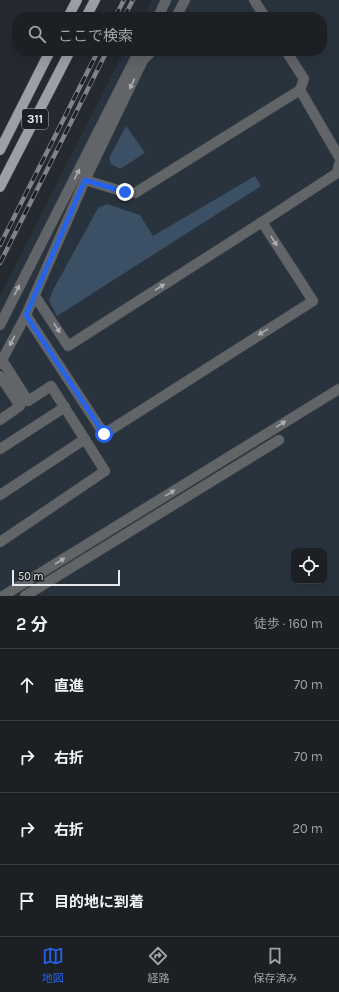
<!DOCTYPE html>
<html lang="ja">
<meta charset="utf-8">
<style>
:root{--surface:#1c2025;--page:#292d32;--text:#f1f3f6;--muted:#a0a3a7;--line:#3a3e42;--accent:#2563eb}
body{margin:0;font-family:Karla,"Noto Sans JP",sans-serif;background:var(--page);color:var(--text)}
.controls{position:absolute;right:12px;bottom:12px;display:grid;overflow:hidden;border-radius:8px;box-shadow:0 4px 16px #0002}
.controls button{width:36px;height:36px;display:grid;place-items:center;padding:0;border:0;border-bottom:1px solid var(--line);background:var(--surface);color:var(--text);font:20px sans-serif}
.scale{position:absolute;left:12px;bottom:10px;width:108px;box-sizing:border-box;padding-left:4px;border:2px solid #e6eaee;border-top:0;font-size:11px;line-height:14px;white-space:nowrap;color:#e6eaee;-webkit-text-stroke:3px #1b2127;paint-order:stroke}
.stop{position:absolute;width:12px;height:12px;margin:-9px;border:3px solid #2563eb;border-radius:50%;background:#fff}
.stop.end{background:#2563eb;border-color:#fff;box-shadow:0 1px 4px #0008}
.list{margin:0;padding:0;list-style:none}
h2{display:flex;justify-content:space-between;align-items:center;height:52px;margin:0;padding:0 16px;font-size:17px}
h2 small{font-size:13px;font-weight:400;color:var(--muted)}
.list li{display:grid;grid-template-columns:26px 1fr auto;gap:12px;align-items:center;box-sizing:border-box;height:72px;padding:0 16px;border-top:1px solid var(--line)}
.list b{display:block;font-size:15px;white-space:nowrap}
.list em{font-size:13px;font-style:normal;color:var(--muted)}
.icon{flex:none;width:22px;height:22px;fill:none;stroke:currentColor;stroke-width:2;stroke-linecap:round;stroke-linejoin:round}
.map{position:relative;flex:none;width:339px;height:596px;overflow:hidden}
.search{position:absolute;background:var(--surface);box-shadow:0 4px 16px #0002;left:12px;right:12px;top:12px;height:44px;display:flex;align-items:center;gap:10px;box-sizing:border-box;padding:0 14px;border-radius:16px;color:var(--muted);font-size:15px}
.sheet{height:340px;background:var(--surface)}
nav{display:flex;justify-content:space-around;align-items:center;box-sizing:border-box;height:56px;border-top:1px solid var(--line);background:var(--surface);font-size:11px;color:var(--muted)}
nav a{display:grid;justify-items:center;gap:2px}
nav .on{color:var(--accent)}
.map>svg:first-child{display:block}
.built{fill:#29333e;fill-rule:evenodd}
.green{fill:#3b4f65}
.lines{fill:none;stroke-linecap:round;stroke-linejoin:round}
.minor-casing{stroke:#40454b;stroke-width:11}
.major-casing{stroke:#40454b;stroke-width:11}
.minor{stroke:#626568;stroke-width:10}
.major{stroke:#9aa0a6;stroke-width:10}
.rail-casing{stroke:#80848a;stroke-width:4.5}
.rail{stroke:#1b2127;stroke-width:3;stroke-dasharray:9;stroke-linecap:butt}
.oneway{fill:#abaeb2}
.route{stroke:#2563eb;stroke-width:5}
.labels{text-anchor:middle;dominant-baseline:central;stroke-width:4;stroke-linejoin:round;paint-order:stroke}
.shield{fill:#1b2127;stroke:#a9aeb2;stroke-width:1}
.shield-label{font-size:12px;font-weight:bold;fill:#e6eaee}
</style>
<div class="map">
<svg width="339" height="596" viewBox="0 0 339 596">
<rect width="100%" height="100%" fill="#252a31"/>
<path class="built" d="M152,0h187v596h-339v-300l124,-245h198v-34h-177l1,-2 -1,-1zM294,551h30v30h-30z"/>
<g class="green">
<path d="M126,126l19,27 -25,16 -9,-5 -2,-6z"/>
<path d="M255,176l6,10 -204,130 -8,-15 4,-11 45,-82 9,-4 33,11 13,21z"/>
</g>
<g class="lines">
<g class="minor-casing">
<g id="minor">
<path d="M254,0l11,17"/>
<path d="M158,17l8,-17"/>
<path d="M176,17l9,-17"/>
<path d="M300,90l39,67"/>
<path d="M85,180l40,12 10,1 165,-103 4,-11 -18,-28"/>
<path d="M262,222l75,-49 2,-9"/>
<path d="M26,315l78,119 209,-133 -51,-79 -194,124 -33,-50"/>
<path d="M0,325l139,-274"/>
<path d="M0,364l26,-49 59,-135 58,-120 9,-9"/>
<path d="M0,376l20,30 -20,14"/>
<path d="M0,449l65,-42"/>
<path d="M0,495l85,-56"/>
<path d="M0,542l105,-71 -54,-85 -23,15 -26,-41"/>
<path d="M3,596l336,-207"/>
<path d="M25,596l254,-156"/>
</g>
</g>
<g class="major-casing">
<g id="major">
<path d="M68,17l9,-17"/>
<path d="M86,17l9,-17"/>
<path d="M0,150l50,-99"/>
<path d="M0,187l70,-136"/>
</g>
</g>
<use href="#minor" class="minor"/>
<use href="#major" class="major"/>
<g class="rail-casing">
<g id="rail">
<path d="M115,17l9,-17"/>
<path d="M124,17l9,-17"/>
<path d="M0,245l98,-194"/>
<path d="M0,263l107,-212"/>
</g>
</g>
<use href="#rail" class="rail"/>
</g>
<defs><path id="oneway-solid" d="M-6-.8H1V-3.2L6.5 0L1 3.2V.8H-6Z"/></defs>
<g class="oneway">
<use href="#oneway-solid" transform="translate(132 84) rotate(116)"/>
<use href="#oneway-solid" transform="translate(77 174) rotate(-63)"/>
<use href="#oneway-solid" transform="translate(274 241) rotate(58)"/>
<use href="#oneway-solid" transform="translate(160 287) rotate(-33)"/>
<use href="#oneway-solid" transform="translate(17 290) rotate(-63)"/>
<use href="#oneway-solid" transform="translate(57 328) rotate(57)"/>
<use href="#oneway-solid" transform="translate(263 332) rotate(148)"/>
<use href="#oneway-solid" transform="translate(12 341) rotate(118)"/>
<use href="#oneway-solid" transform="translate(281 424) rotate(-32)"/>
<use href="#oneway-solid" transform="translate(170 493) rotate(-32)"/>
<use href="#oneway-solid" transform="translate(60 561) rotate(-32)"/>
</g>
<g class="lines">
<path class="route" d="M104,434l-78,-119 59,-135 40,12"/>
</g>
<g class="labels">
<rect class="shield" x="22" y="109" width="26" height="20" rx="3"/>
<g class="shield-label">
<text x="35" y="119">311</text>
</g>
</g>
</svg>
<div class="controls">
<button><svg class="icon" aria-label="locate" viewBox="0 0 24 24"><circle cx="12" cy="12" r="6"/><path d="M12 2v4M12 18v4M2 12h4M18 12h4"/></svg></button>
</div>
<div class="scale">50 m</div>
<div class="stop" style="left:104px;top:434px"></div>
<div class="stop end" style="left:125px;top:192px"></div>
<div class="search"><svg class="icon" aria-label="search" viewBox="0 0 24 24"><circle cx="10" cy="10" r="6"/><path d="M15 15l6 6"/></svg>ここで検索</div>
</div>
<section class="sheet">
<h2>2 分<small>徒歩 · 160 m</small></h2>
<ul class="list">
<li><svg class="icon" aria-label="ahead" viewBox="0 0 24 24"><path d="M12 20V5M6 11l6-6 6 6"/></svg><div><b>直進</b></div><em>70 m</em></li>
<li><svg class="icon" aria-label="right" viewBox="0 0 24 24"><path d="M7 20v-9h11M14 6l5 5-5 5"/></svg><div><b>右折</b></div><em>70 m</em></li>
<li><svg class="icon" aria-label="right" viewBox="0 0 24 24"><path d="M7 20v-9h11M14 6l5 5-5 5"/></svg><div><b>右折</b></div><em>20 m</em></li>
<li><svg class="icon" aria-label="arrive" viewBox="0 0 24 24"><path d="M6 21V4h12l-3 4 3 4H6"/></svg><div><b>目的地に到着</b></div></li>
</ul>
</section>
<nav>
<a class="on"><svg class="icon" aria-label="map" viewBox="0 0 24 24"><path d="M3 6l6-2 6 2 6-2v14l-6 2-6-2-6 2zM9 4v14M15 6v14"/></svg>地図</a>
<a><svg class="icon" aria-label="directions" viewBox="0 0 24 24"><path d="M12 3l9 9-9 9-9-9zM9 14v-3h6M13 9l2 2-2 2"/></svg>経路</a>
<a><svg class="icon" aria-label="saved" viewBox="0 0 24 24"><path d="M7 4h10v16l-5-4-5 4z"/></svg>保存済み</a>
</nav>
